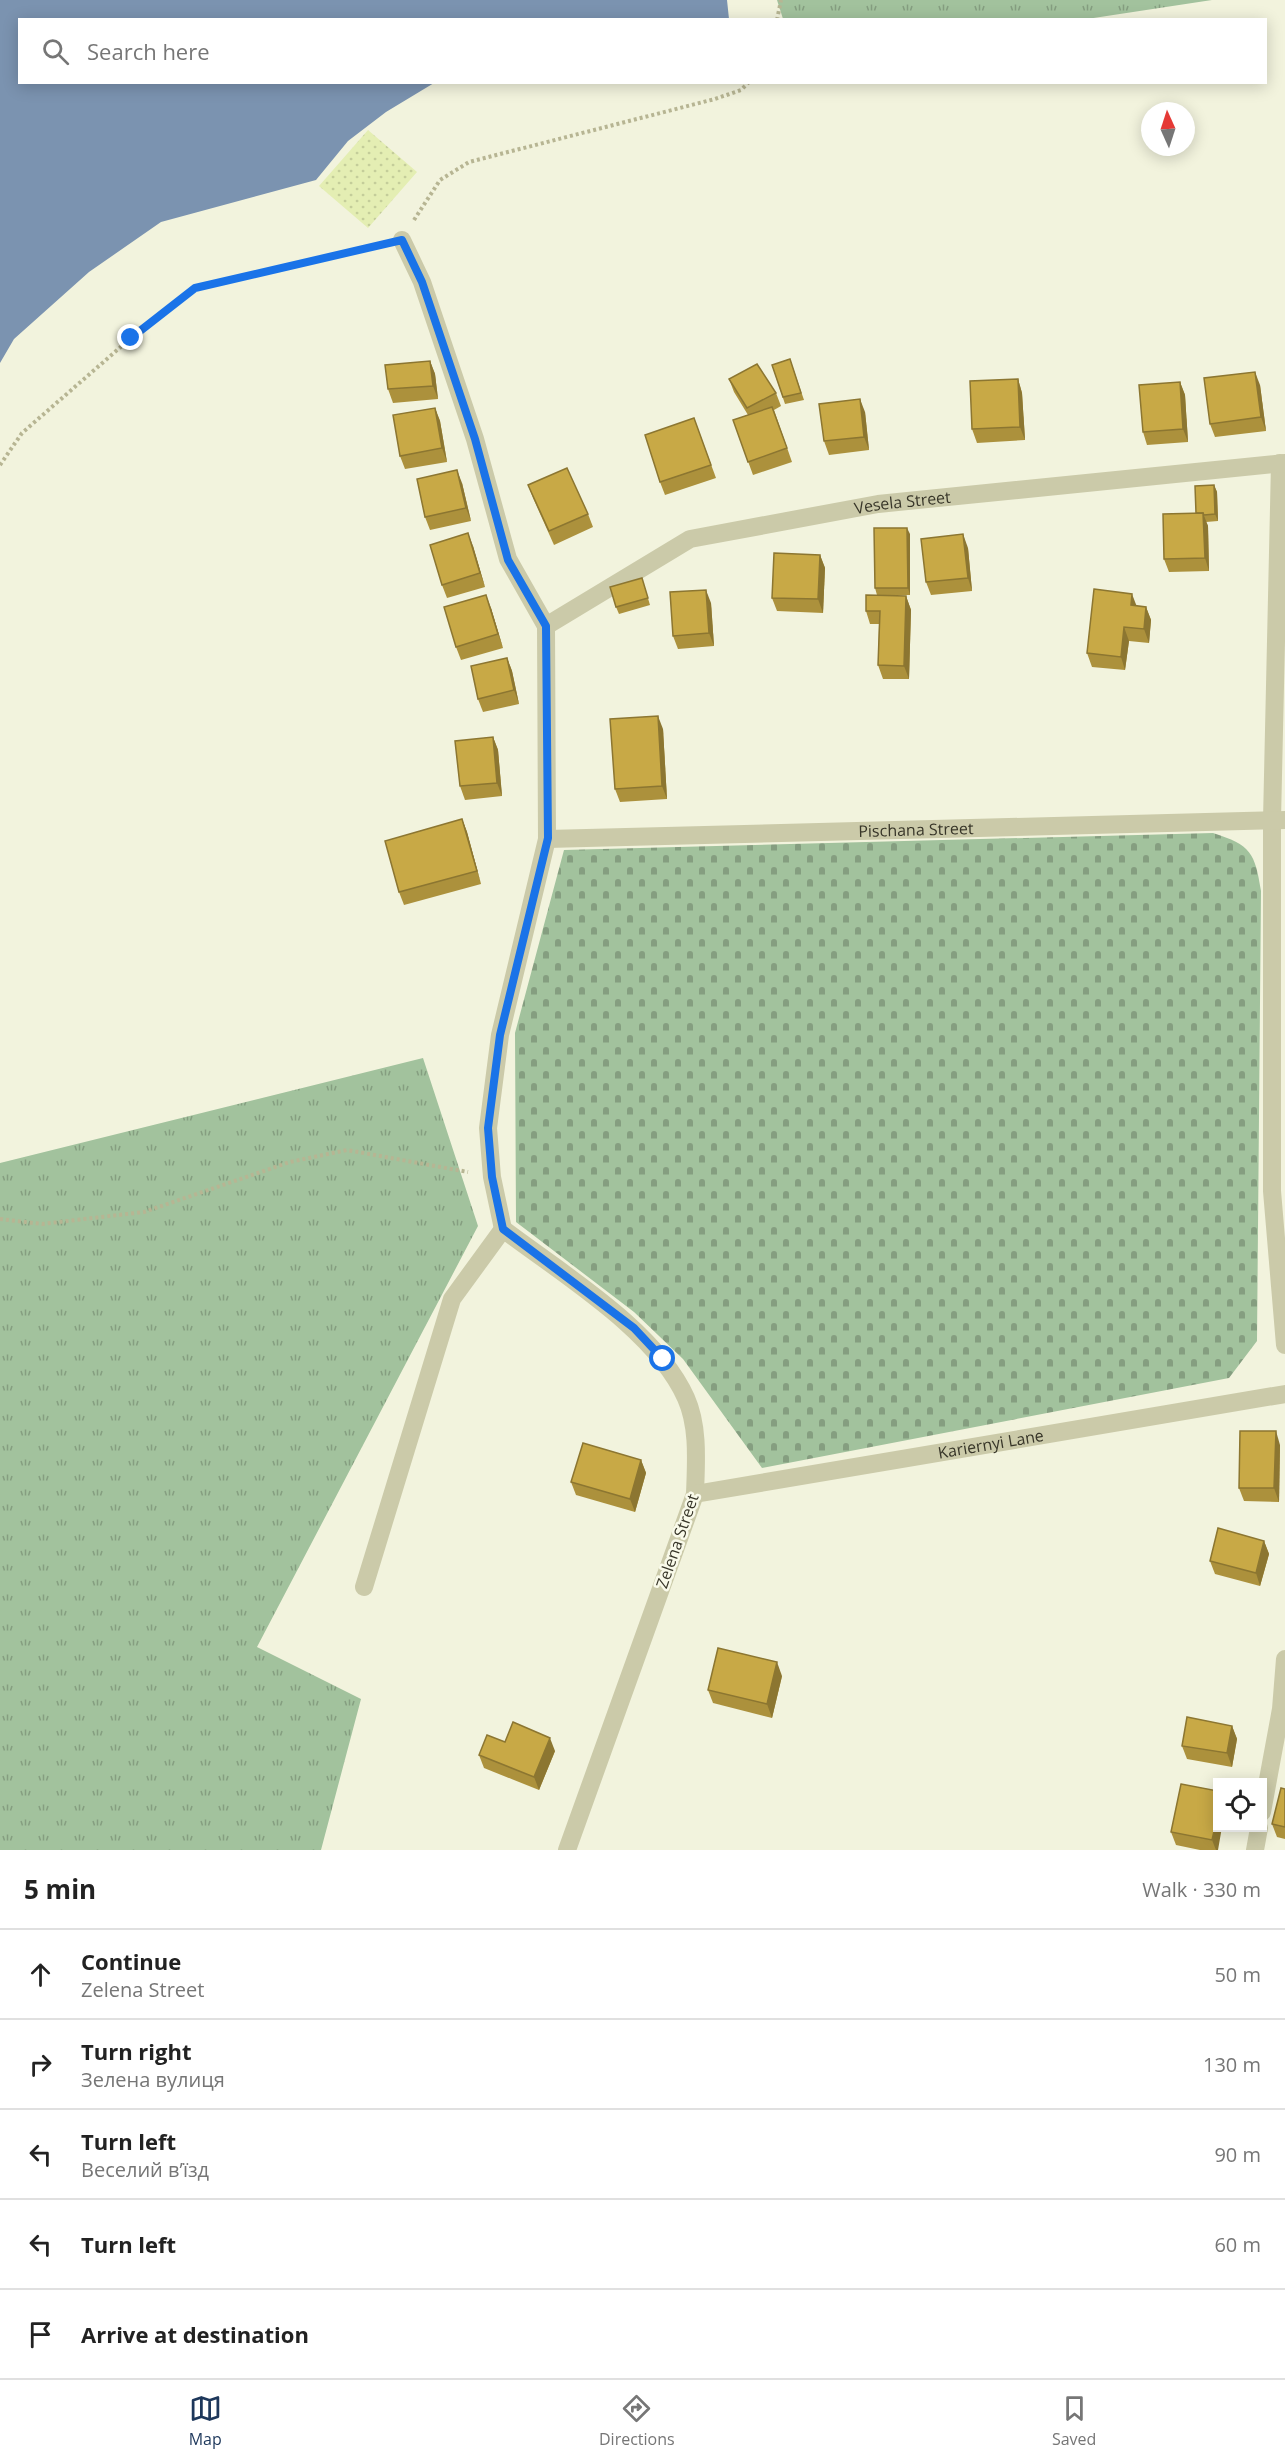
<!DOCTYPE html>
<meta charset="utf-8">
<style>
:root{--surface:#fff;--page:#f2f2f2;--text:#222;--muted:#767676;--line:#e0e0e0;--accent:#1d375b}
body{margin:0;font-family:"Open Sans",sans-serif;background:var(--page);color:var(--text)}
.controls{position:absolute;right:18px;bottom:18px;display:grid;overflow:hidden;border-radius:0px;box-shadow:0 3px 15px #0003}
.controls button{width:54px;height:54px;display:grid;place-items:center;padding:0;border:0;border-bottom:2px solid var(--line);background:var(--surface);color:var(--text);font:30px sans-serif}
.compass{position:absolute;left:1141px;top:102px;width:54px;height:54px;border-radius:50%;background:var(--surface);box-shadow:0 3px 15px #0003;rotate:357deg}
.stop{position:absolute;width:18px;height:18px;margin:-14px;border:4px solid #1a73e8;border-radius:50%;background:#fff}
.stop.end{background:#1a73e8;border-color:#fff;box-shadow:0 2px 6px #0008}
.list{margin:0;padding:0;list-style:none}
h2{display:flex;justify-content:space-between;align-items:center;height:78px;margin:0;padding:0 24px;font-size:26px}
h2 small{font-size:20px;font-weight:400;color:var(--muted)}
.list li{display:grid;grid-template-columns:39px 1fr auto;gap:18px;align-items:center;box-sizing:border-box;height:90px;padding:0 24px;border-top:2px solid var(--line)}
.list b{display:block;font-size:22px;white-space:nowrap}
.list p{margin:0;font-size:20px;white-space:nowrap;color:var(--muted)}
.list em{font-size:20px;font-style:normal;color:var(--muted)}
.icon{flex:none;width:33px;height:33px;fill:none;stroke:currentColor;stroke-width:2;stroke-linecap:round;stroke-linejoin:round}
.map{position:relative;flex:none;width:1285px;height:1850px;overflow:hidden}
.search{position:absolute;background:var(--surface);box-shadow:0 3px 15px #0003;left:18px;right:18px;top:18px;height:66px;display:flex;align-items:center;gap:15px;box-sizing:border-box;padding:0 21px;border-radius:0px;color:var(--muted);font-size:22px}
.sheet{height:528px;background:var(--surface)}
nav{display:flex;justify-content:space-around;align-items:center;box-sizing:border-box;height:84px;border-top:2px solid var(--line);background:var(--surface);font-size:16px;color:var(--muted)}
nav a{display:grid;justify-items:center;gap:3px}
nav .on{color:var(--accent)}
.map>svg:first-child{display:block}
.grass{fill:url(#grass-tufts)}
.sand{fill:url(#sand-dots)}
.cemetery{fill:url(#cemetery-stones)}
.water{fill:#7b93b0}
.lines{fill:none;stroke-linecap:round;stroke-linejoin:round}
.path{stroke:#b7b593;stroke-width:4;stroke-dasharray:3 3;stroke-linecap:butt}
.minor{stroke:#cbcaa9;stroke-width:18}
.wall{fill:#ac913c}
.shaded-wall{fill:#8c7631}
.building{fill:#c8a946;stroke:#8c7631;stroke-width:1.5}
.route{stroke:#1a73e8;stroke-width:8}
.labels{text-anchor:middle;dominant-baseline:central;stroke-width:5;stroke-linejoin:round;paint-order:stroke}
.street-label{font-size:16px;fill:#383629;stroke:#f9faea}
</style>
<div class="map">
<svg width="1285" height="1850" viewBox="0 0 1285 1850">
<defs>
<pattern id="grass-tufts" width="24" height="20" patternUnits="userSpaceOnUse" patternTransform="scale(1.5)"><rect width="24" height="20" fill="#a2c29d"/><path d="M3 7l-1-3M5 7V3M7 7l1-3M15 17l-1-3M17 17v-4M19 17l1-3" fill="none" stroke="#859e80"/></pattern>
<pattern id="sand-dots" width="8" height="8" patternUnits="userSpaceOnUse" patternTransform="scale(1.5)"><rect width="8" height="8" fill="#e4eeb3"/><path d="M2 2h.1M6 6h.1" fill="none" stroke="#c4cd9a" stroke-width="1.8" stroke-linecap="round"/></pattern>
<pattern id="cemetery-stones" width="16" height="16" patternUnits="userSpaceOnUse" patternTransform="scale(1.5)"><rect width="16" height="16" fill="#a2c29d"/><path d="M2 7V4a2 2 0 0 1 4 0v3zM10 15v-3a2 2 0 0 1 4 0v3z" fill="#859e80"/></pattern>
</defs>
<rect width="100%" height="100%" fill="#f2f3dd"/>
<g class="grass">
<path d="M777,0h435l-125,19h-304z"/>
<path d="M423,1058l55,168 -221,421 104,52 -40,151h-321v-687z"/>
</g>
<path class="sand" d="M368,130l49,42 -49,56 -49,-42z"/>
<path class="cemetery" d="M1213,833c38,12 42,20 48,58l-4,450 -28,37 -467,90 -79,-109 -49,-47 -118,-90 -1,-189 49,-183z"/>
<path class="water" d="M0,0h727l2,19 -709,1v62l414,1 -48,29 -38,29 -32,39 -155,42 -72,50 -75,67 -14,24z"/>
<g class="lines">
<g class="path">
<path d="M777,20l4,-20"/>
<path d="M414,220l26,-40 29,-18 246,-63 26,-9 8,-8"/>
<path d="M0,465l22,-32 109,-95 64,-50 184,-43"/>
<path d="M0,1219l42,5 102,-12 146,-50 57,-12 121,22"/>
</g>
<g class="minor">
<path d="M402,240l20,42 53,157 33,120 38,67 1,213 -47,196 -12,93 4,49 11,52c59,45 153,101 183,169 13,29 10,65 9,96l-128,356"/>
<path d="M1280,463l-8,357v371l13,154"/>
<path id="s1" d="M546,626l144,-87 188,-35 407,-41"/>
<path id="s2" d="M547,839l738,-19"/>
<path id="s3" d="M695,1494l590,-100"/>
<path d="M364,1587l88,-288 51,-70"/>
<path d="M1262,1812l19,-103 4,-50"/>
<path d="M1255,1850l4,-22"/>
</g>
</g>
<g class="wall">
<path d="M790,359l14,41 -19,4 -13,-39z"/>
<path d="M430,361l5,13 3,25 -45,4 -5,-14z"/>
<path d="M729,379l47,14 5,13 -7,4 18,52 -39,13 -20,-55 15,-5 -14,-23z"/>
<path d="M1018,379l4,14 3,47 -48,3 -5,-14z"/>
<path d="M1180,382l5,13 3,47 -41,3 -4,-13z"/>
<path d="M1260,385l6,46 -51,6 -5,-13z"/>
<path d="M435,408l5,13 7,41 -42,7 -5,-13z"/>
<path d="M865,412l4,38 -40,5 -5,-14z"/>
<path d="M694,418l22,60 -51,17 -5,-13z"/>
<path d="M462,483l9,38 -41,9 -5,-13z"/>
<path d="M528,485l60,29 5,13 -39,18 -21,-47z"/>
<path d="M1214,485l3,7 1,29 -12,1 2,4 1,45 -40,1 -5,-13 32,-46z"/>
<path d="M910,534v61h-33l-2,-7z"/>
<path d="M473,546l12,41 -38,11 -5,-13z"/>
<path d="M968,548l4,43 -41,4 -5,-13z"/>
<path d="M820,555l5,13 -2,45 -46,-2 -5,-13z"/>
<path d="M644,585l6,20 -31,9 -3,-7z"/>
<path d="M906,596l5,14 -2,69h-26l-5,-14 1,-41h-9l-4,-13z"/>
<path d="M711,603l3,43 -36,3 -5,-13z"/>
<path d="M1137,606l9,1 5,13 -2,23 -20,-2 -4,29 -33,-3 -5,-14z"/>
<path d="M491,608l12,40 -42,12 -5,-13z"/>
<path d="M507,658l5,13 7,33 -36,8 -5,-13z"/>
<path d="M663,729l4,70 -47,3 -5,-13z"/>
<path d="M493,737l5,13 4,46 -37,4 -5,-14z"/>
<path d="M462,819l5,13 14,52 -77,21 -5,-13z"/>
<path d="M1280,1445l-1,57 -35,-1 -5,-13z"/>
<path d="M641,1460l5,13 -11,39 -59,-17 -5,-13z"/>
<path d="M1264,1541l5,13 -9,32 -45,-12 -5,-13z"/>
<path d="M782,1676l-10,42 -59,-15 -5,-13z"/>
<path d="M1232,1726l5,13 -5,28 -45,-8 -5,-13z"/>
<path d="M505,1742l50,9 -16,39 -55,-22 -5,-13z"/>
<path d="M1181,1784l37,66h-18l-24,-5 -5,-13z"/>
<path d="M1285,1789v50l-8,-2 -5,-13z"/>
</g>
<g class="shaded-wall">
<path d="M430,361l5,13 3,25 -5,-13z"/>
<path d="M1255,372l5,13 6,46 -5,-14z"/>
<path d="M1018,379l4,14 3,47 -5,-13z"/>
<path d="M1180,382l5,13 3,47 -5,-13z"/>
<path d="M860,399l5,13 4,38 -5,-13z"/>
<path d="M435,408l5,13 7,41 -5,-14z"/>
<path d="M457,470l5,13 9,38 -5,-13z"/>
<path d="M1214,485l3,7 1,29 -3,-7z"/>
<path d="M1203,513l5,13 1,45 -4,-13z"/>
<path d="M907,528l3,6v61l-2,-7z"/>
<path d="M468,533l5,13 12,41 -5,-14z"/>
<path d="M963,534l5,14 4,43 -4,-13z"/>
<path d="M820,555l5,13 -2,45 -5,-14z"/>
<path d="M706,590l5,13 3,43 -5,-13z"/>
<path d="M1132,594l5,13 -6,-2z"/>
<path d="M486,595l5,13 12,40 -5,-14z"/>
<path d="M906,596l5,14 -2,69 -5,-13z"/>
<path d="M1146,607l5,13 -2,23 -5,-14z"/>
<path d="M1124,627l5,14 -4,29 -4,-13z"/>
<path d="M507,658l5,13 7,33 -5,-14z"/>
<path d="M658,716l5,13 4,70 -5,-13z"/>
<path d="M493,737l5,13 4,46 -5,-13z"/>
<path d="M462,819l5,13 14,52 -4,-13z"/>
<path d="M1276,1431l4,14 -1,57 -5,-14z"/>
<path d="M641,1460l5,13 -11,39 -5,-13z"/>
<path d="M1264,1541l5,13 -9,32 -4,-13z"/>
<path d="M777,1662l5,14 -10,42 -5,-14z"/>
<path d="M1232,1726l5,13 -5,28 -5,-14z"/>
<path d="M550,1738l5,13 -16,39 -5,-13z"/>
<path d="M1218,1814v13h4l-4,23h-2l-4,-10z"/>
</g>
<g class="building">
<path d="M790,359l11,34 -18,4 -11,-32z"/>
<path d="M430,361l3,25 -45,3 -3,-24z"/>
<path d="M757,364l19,29 -29,15 -18,-29z"/>
<path d="M1255,372l6,45 -51,7 -6,-46z"/>
<path d="M1018,379l2,48 -48,2 -2,-48z"/>
<path d="M1180,382l3,47 -40,3 -4,-47z"/>
<path d="M860,399l4,38 -40,4 -5,-37z"/>
<path d="M772,407l15,41 -39,14 -15,-42z"/>
<path d="M435,408l7,40 -42,8 -7,-41z"/>
<path d="M694,418l17,47 -51,17 -15,-47z"/>
<path d="M567,468l21,46 -39,17 -21,-46z"/>
<path d="M457,470l9,38 -41,9 -8,-38z"/>
<path d="M1214,485l1,29 -11,1 -1,-2h-7l-1,-27z"/>
<path d="M1203,513l2,45 -41,1 -1,-45z"/>
<path d="M874,528h33l1,60h-33z"/>
<path d="M468,533l12,40 -38,12 -12,-40z"/>
<path d="M963,534l5,44 -42,4 -5,-43z"/>
<path d="M774,553l46,2 -2,44 -46,-1z"/>
<path d="M642,578l6,20 -32,9 -6,-20z"/>
<path d="M1094,589l38,5 -1,11 15,2 -2,22 -20,-2 -3,30 -34,-4z"/>
<path d="M706,590l3,43 -36,3 -3,-44z"/>
<path d="M486,595l12,39 -42,13 -12,-40z"/>
<path d="M866,595l40,1 -2,70 -26,-1 2,-54h-14z"/>
<path d="M507,658l7,32 -36,9 -7,-33z"/>
<path d="M658,716l4,70 -47,3 -5,-70z"/>
<path d="M493,737l4,46 -37,3 -5,-45z"/>
<path d="M462,819l15,52 -78,21 -14,-51z"/>
<path d="M1240,1431h36l-2,57h-35z"/>
<path d="M583,1443l58,17 -11,39 -59,-17z"/>
<path d="M1218,1528l46,13 -8,32 -46,-12z"/>
<path d="M718,1648l59,14 -10,42 -59,-14z"/>
<path d="M1187,1717l45,9 -5,27 -45,-7z"/>
<path d="M513,1722l37,16 -16,39 -55,-22 8,-20 18,7z"/>
<path d="M1181,1784l37,7v23l-6,26 -41,-8z"/>
<path d="M1281,1788l4,1v38l-13,-3z"/>
</g>
<g class="lines">
<path class="route" d="M131,338l64,-50 207,-48 20,42 53,157 33,121 38,66 2,212 -48,197 -12,93 4,49 11,52 131,99 29,31"/>
</g>
<g class="labels">
<g class="street-label">
<text stroke="none"><textPath href="#s1" startOffset="384">Vesela Street</textPath></text>
<text stroke="none"><textPath href="#s2" startOffset="369">Pischana Street</textPath></text>
<text stroke="none"><textPath href="#s3" startOffset="300">Kariernyi Lane</textPath></text>
<text transform="translate(677 1541) rotate(-71)">Zelena Street</text>
</g>
</g>
</svg>
<div class="controls">
<button><svg class="icon" aria-label="locate" viewBox="0 0 24 24"><circle cx="12" cy="12" r="6"/><path d="M12 2v4M12 18v4M2 12h4M18 12h4"/></svg></button>
</div>
<svg class="compass" viewBox="-18 -18 36 36"><path d="M0-13l5 13h-10z" fill="#e53935"/><path d="M0 13l5-13h-10z" fill="#767676"/></svg>
<div class="stop" style="left:663px;top:1359px"></div>
<div class="stop end" style="left:131px;top:338px"></div>
<div class="search"><svg class="icon" aria-label="search" viewBox="0 0 24 24"><circle cx="10" cy="10" r="6"/><path d="M15 15l6 6"/></svg>Search here</div>
</div>
<section class="sheet">
<h2>5 min<small>Walk · 330 m</small></h2>
<ul class="list">
<li><svg class="icon" aria-label="ahead" viewBox="0 0 24 24"><path d="M12 20V5M6 11l6-6 6 6"/></svg><div><b>Continue</b><p>Zelena Street</p></div><em>50 m</em></li>
<li><svg class="icon" aria-label="right" viewBox="0 0 24 24"><path d="M7 20v-9h11M14 6l5 5-5 5"/></svg><div><b>Turn right</b><p>Зелена вулиця</p></div><em>130 m</em></li>
<li><svg class="icon" aria-label="left" viewBox="0 0 24 24"><path d="M17 20v-9H6M10 6l-5 5 5 5"/></svg><div><b>Turn left</b><p>Веселий в’їзд</p></div><em>90 m</em></li>
<li><svg class="icon" aria-label="left" viewBox="0 0 24 24"><path d="M17 20v-9H6M10 6l-5 5 5 5"/></svg><div><b>Turn left</b></div><em>60 m</em></li>
<li><svg class="icon" aria-label="arrive" viewBox="0 0 24 24"><path d="M6 21V4h12l-3 4 3 4H6"/></svg><div><b>Arrive at destination</b></div></li>
</ul>
</section>
<nav>
<a class="on"><svg class="icon" aria-label="map" viewBox="0 0 24 24"><path d="M3 6l6-2 6 2 6-2v14l-6 2-6-2-6 2zM9 4v14M15 6v14"/></svg>Map</a>
<a><svg class="icon" aria-label="directions" viewBox="0 0 24 24"><path d="M12 3l9 9-9 9-9-9zM9 14v-3h6M13 9l2 2-2 2"/></svg>Directions</a>
<a><svg class="icon" aria-label="saved" viewBox="0 0 24 24"><path d="M7 4h10v16l-5-4-5 4z"/></svg>Saved</a>
</nav>
